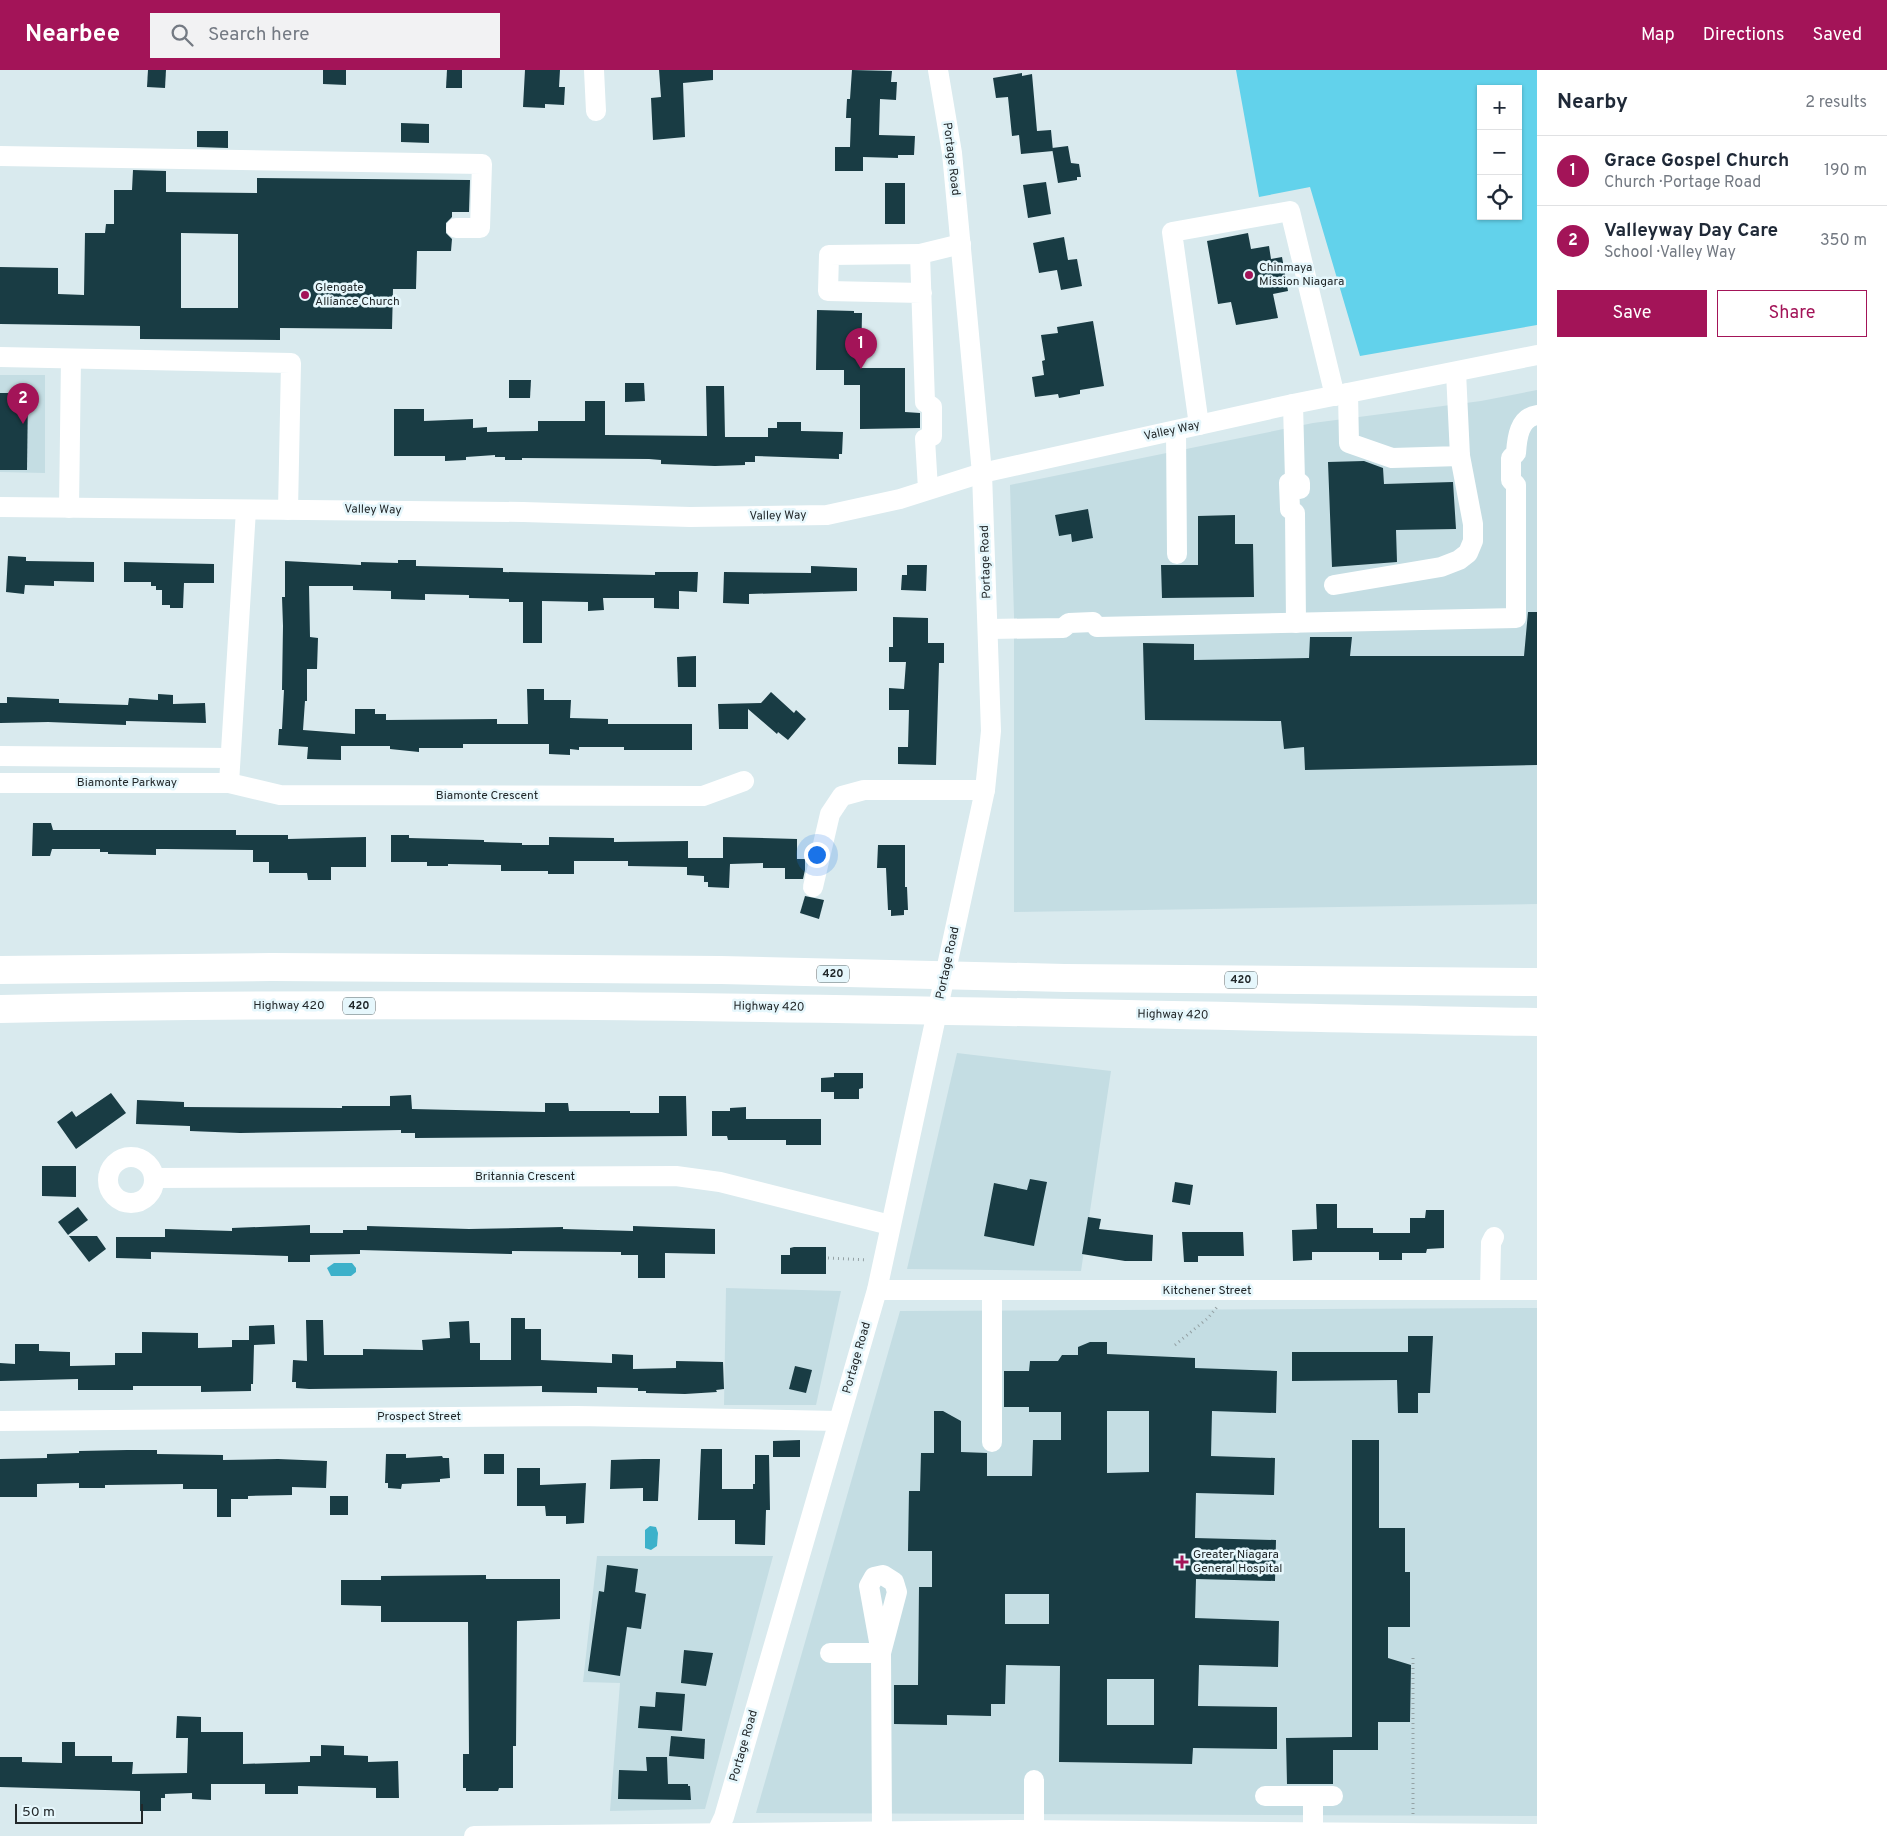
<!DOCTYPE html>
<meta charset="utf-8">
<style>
:root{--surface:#fff;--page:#f2f2f3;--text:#1f2937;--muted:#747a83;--line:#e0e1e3;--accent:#a31458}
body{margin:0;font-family:Overpass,sans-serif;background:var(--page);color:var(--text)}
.controls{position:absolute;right:15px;top:15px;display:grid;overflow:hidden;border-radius:0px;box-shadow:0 1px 4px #0004}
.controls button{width:45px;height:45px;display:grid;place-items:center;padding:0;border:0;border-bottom:1px solid var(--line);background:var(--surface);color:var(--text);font:25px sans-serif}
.scale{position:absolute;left:15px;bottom:12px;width:128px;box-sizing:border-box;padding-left:5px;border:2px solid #22282a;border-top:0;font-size:14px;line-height:18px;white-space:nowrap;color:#22282a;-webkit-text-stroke:4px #e6f7fc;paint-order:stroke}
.you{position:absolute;left:816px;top:784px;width:18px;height:18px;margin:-12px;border:4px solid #fff;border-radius:50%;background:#1a73e8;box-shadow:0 0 0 8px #1a73e833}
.badge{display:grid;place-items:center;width:32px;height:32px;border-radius:50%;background:var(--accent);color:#fff;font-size:16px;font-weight:700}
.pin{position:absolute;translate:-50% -41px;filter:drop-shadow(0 1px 2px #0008)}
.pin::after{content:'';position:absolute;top:26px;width:18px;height:15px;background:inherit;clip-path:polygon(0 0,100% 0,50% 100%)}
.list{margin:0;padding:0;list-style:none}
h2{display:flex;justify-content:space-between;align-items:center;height:65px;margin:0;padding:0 20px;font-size:21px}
h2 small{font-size:16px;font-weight:400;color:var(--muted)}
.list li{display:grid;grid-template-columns:32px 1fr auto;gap:15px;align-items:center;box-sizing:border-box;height:70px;padding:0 20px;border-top:1px solid var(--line)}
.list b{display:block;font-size:19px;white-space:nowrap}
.list p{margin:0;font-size:16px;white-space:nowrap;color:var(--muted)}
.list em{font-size:16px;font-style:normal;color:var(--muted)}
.actions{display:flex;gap:10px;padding:15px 20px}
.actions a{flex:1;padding:11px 0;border:1px solid var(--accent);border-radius:0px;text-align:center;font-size:18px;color:var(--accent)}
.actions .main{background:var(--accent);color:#fff}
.icon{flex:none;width:28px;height:28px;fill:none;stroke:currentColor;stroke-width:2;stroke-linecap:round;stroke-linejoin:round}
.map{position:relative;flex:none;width:1537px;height:1766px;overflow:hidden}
header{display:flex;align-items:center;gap:30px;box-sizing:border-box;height:70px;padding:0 25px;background:var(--accent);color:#fff}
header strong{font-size:24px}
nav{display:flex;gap:28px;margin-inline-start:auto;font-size:18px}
.search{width:350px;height:45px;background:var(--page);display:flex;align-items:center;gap:12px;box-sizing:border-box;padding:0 18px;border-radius:0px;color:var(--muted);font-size:19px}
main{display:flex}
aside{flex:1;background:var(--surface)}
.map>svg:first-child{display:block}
.built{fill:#c4dde3}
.green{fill:#62d2eb;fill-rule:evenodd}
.water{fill:#3db1ca}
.building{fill:#193c44;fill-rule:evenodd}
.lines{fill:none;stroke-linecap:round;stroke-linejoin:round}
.path{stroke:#94a1a4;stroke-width:3;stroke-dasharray:1 4;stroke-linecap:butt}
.minor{stroke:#fff;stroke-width:20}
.highway{stroke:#fff;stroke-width:28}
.poi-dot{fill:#a31458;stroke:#e6f7fc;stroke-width:2}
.labels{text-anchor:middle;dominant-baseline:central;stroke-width:5;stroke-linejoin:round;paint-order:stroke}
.shield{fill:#e6f7fc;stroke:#5d6669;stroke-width:1}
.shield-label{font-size:11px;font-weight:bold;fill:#22282a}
.street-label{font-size:12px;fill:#22282a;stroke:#e6f7fc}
.poi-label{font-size:12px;fill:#22282a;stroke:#e6f7fc;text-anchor:start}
</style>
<header>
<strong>Nearbee</strong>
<div class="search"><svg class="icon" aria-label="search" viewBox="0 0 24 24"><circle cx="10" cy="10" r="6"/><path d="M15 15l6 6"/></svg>Search here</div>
<nav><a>Map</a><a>Directions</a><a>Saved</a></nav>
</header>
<main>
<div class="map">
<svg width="1537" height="1766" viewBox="0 0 1537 1766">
<rect width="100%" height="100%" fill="#d9eaee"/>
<g class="built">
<path d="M0,305h45v98l-45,-1z"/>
<path d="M1537,320v514l-523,8v-297l-4,-130 303,-62 168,-22z"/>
<path d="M957,983l154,18 -30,200 -174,-2z"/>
<path d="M726,1218l115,3 -25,114h-92z"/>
<path d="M1537,1238v508l-781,-3 144,-502z"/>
<path d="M597,1486h176l-68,253 -95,2 10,-128 -37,-1z"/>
</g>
<path class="green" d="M1236,0h301v255l-177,31 -50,-169 -51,10zM1481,19h37v127h-37z"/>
<g class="water">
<path d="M334,1193h18l4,5v4l-5,4h-20l-4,-8z"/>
<path d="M650,1456l6,1 2,6 -1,13 -6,4 -6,-2v-18z"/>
</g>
<g class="building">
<path d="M148,0h18l-1,18 -18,-1z"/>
<path d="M323,0h23v15l-23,-1z"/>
<path d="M447,0h15v18h-16z"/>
<path d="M525,0h35l-1,17h6l-1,18 -19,-1v4l-22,-1z"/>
<path d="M659,0h54v10l-30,3 2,54 -32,3 -2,-42 10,-1z"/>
<path d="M852,0l40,1 -1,11h6l-1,18 -16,-1 -1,36 36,1 -1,19h-16v3l-35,-1v14h-28v-24h15l1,-29h-5l1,-19h3z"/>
<path d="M1022,3v3l10,-2 5,57 14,-1 2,21 -32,3 -2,-19 -7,1 -4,-39 -12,1 -3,-20z"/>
<path d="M401,53l28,1v19l-28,-1z"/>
<path d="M197,61h31v17l-31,-1z"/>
<path d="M1068,76l3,17 8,1 2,13h-4v3l-19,3 -6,-35z"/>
<path d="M133,100l33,1v21l91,1v-15l213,2 -1,32h-17v5l-6,6v10l6,6 -1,12h-34l-1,38h-23l-1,40 -112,-1v12l-140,-1v-13l-140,-2v-57l58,1v26l26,1 1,-62h20l1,-9h8v-34h18zM181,163l57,1v74h-57z"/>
<path d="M1046,112l5,32 -23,4 -5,-33z"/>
<rect x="885" y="113" width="20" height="41"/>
<path d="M1248,163l3,16 18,-3 2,13 11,-2 6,34 -15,3 5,24 -42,7 -5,-23 -13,2 -11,-63z"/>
<path d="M1064,167l4,23 9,-1 5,27 -21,4 -4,-20 -18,3 -6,-30z"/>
<path d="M817,240l37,1v2h8l-1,55h44v44l15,1v15l-60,1v-44h-16v-15h-28z"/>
<path d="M1093,251l11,65 -24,4v4l-21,4 -1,-4 -23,3 -3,-20 12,-2 -2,-14 3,-1 -4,-25 17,-2 -1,-6z"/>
<path d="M509,310h22l-1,18h-21z"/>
<path d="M625,313h19l1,18 -20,1z"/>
<path d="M706,316h18l1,51h43v-9h9v-6h24v9l42,1 -1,22h-3v5l-84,-3v6h-10v3l-30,1 -54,-2v-4l-12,-1 -127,-1v2h-17v-3h-10v-2l-29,2v3l-21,1v-5h-51v-47h30v12l49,-2v9l14,-1v5l51,-1v-10h47v-20h20v34l102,1z"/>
<path d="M0,323h28l-1,77h-27z"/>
<path d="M1364,391l19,7 1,16 69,-2 3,47 -60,1 1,32 -65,5 -4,-105z"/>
<path d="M1088,439l5,29 -21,4 -1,-8 -12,2 -4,-21z"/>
<path d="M1235,445v29h18l1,53 -92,1 -1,-33h37v-49z"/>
<path d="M8,486l18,1v4l68,1v20l-40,-1v5l-29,-1 -1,9 -18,-2z"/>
<path d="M398,490h18v6l87,2v4l152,3v-3h43l-1,20 -18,-1v18l-25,-1v-10h-51l1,12 -16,1v-9l-46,-1v42h-19v-41h-14v-3l-40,-1v-3l-44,-1v6l-34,-1v-8l-38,-1v-4h-44l1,51 8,1 -1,31h-10v32h-2l-2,29 52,4v-25h20v5h11v6l111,-1v5h31l-1,-35h17v11h27l-1,18 38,1v5h84v26h-68v-3h-45v3l-9,-1v6l-21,-1v-10h-86v4h-44v4l-29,-3v-3h-49v14l-34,-1 1,-12 -30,-2 1,-16h3l2,-39h-2l1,-64 -1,-29h3v-36l76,4v-3l37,1z"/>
<path d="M124,492l90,2v19h-30l-1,25h-13v-3h-8v-15h-6v-4h-5v-4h-27z"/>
<path d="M907,495h20l-1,26 -25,-1 1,-15h5z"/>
<path d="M811,496l46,2v23l-108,3v10l-26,-1 1,-31 87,1z"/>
<path d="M1528,542h9v153l-232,5 -1,-23 -20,2 -3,-28 -136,-1 -2,-77 51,1v16l115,-2 1,-21h42l-2,19h174z"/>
<path d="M893,547l35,1v25h16v20h-5l-3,102 -38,-1v-17h10l1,-37h-20v-22l15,1 2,-27h-17v-15h4z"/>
<path d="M696,586v31h-18l-1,-30z"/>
<path d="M771,622l23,21 2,-3 10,9 -18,21 -10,-8 -1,2 -29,-25v20h-29l-1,-25 43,-1z"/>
<path d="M158,624l15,1v9l32,-1 1,20 -80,-2v4l-78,-3 -48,1v-20h7v-6l52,2v4l69,2 1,-7 29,2z"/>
<path d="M33,753h18l2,7h183v5h52v4l78,-2v30h-35v13h-23l-1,-7h-38v-11h-16v-12l-87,-1h-10v6l-48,-1v-2h-8v-3h-48l-2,7h-18z"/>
<path d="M391,765h18v3l75,2v2l38,1v2h27v-8l65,1v4l74,-1v17h35v-21l74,2v20h8v11l-2,9h-18v-11h-22v-5l-33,1 -1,24 -21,-1v-5h-4v-6l-17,-1v-8l-59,-1v-5h-54v13h-26v-3h-47v-6l-53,-1v2h-21v-4h-36z"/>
<path d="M878,775h27v42h2l1,23h-4v5l-13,1v-6h-3l-2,-42h-9z"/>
<path d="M805,826l19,4 -5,19 -19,-6z"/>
<path d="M834,1003h29v15l-4,1v10h-25v-7h-13v-14l13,-1z"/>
<path d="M111,1023l15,20 -50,36 -19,-27 15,-11 4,6z"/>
<path d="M411,1025l1,14 133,3v-9h23l1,8h61v2h29v-17h27l1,40 -272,2v-5h-14v-3l-161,3 -50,-2v-5l-54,-2 1,-24 47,2v5l158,1v-2h48v-10z"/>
<path d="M746,1037v12h75v26h-35v-5h-58l-1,-4h-15v-25h18v-3z"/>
<path d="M42,1096h34v31l-34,-1z"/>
<path d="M1030,1109l17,3 -13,64 -50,-10 10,-53 33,7z"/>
<path d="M1175,1112l18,3 -3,20 -18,-3z"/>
<path d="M1316,1134h21v24h36v5h37v-15h15l1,-8h18v38l-17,1 -1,4h-24v7h-23v-8h-67v8l-19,1 -1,-31 25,-1z"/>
<path d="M78,1137l10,13 -20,15 -10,-13z"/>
<path d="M1088,1147l13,2 -2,10 54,6 -1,26h-27l-43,-7z"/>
<path d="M310,1155v8h33v-3h24v-4l102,3 94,-2v2l70,2v-5l82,3v25l-50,-1v25h-27v-23h-17v-3l-109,-1v3l-152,-4v4l-50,1v7h-22v-6l-137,-4v7l-35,-1v-21h49v-8l67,2v-3z"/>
<path d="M1182,1162h61l1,24h-46v6h-14z"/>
<path d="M69,1166h28l9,13 -17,13z"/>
<path d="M794,1177h32v27h-45v-19h9v-7z"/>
<path d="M511,1248h14v11h16v31l71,3v-9l21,1v14l43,-1v-7l47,1 1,27 -8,1 1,2 -32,2 -39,-1v-2h-8v-3l-41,-1v6l-55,-1v-6l-233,3 -13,-1v-6h-4l1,-22 14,1 -1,-41h17l1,35h39v-6l60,1 -1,-10 28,-2 -1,-16 20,-1 1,22h10v17h31z"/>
<path d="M274,1255l1,19 -21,1 -1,39h-2v7l-50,1v-6h-68v4h-55v-11l-78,2v-18l15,1v-20h24v7l31,1v14l45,-1v-12h27v-21l56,1v15l34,-1v-7h17v-14z"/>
<path d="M1408,1266h25l-3,57h-12v20h-20l-1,-33 -105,1v-29h116z"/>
<path d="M1090,1272h17v12l88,4v10l82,3 -1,42 -64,-2 -1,45 64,2 -1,37 -78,-2 -1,45 81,2 -1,41 -79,-2 -1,39 84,3 -1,46 -79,-2 -1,41 79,1v42l-84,-1 -1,16 -133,-2 1,-96 -54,-1 -1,39h-14v12l-44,-1v10l-53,-1v-39h24l1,-98h13v-36h-24l1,-60h11l1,-38h13v-42h9l18,10v31l26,1v23h45l1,-36h28v-28h-32v-5h-25v-36h25l1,-10h28l4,-6h16v-8zM1107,1341h42v61l-42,1zM1005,1524h44v30h-44zM1107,1609h47v46h-47z"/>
<path d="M795,1296l17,4 -6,23 -17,-4z"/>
<path d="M800,1370v17h-27v-16z"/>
<path d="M1352,1370h27v88h26v44h5v55h-22v31l23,7 -1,57h-32v28h-45v34h-46l-1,-46 66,-1z"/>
<path d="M701,1379h21v40h31v-5h2v-29h14l1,55h-4l-1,35 -30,-1v-24h-37z"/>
<path d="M127,1380h30v4l66,1v5l55,-1 49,2 -1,27 -34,-1v8l-44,1v3h-17v18h-14v-28h-34v-5l-78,1v3h-26v-5l-42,1v13h-37v-38l47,-1v-4l32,-1v-2z"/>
<path d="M386,1384h20v4l36,-2 1,2h6l1,20 -10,1v3l-38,2 -1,5 -13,-1v-5h-3z"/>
<rect x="484" y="1384" width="20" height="20"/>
<path d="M643,1389h17l-2,42h-15v-13l-33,1 1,-29z"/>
<path d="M517,1398h23v17l46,-2 -2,40 -18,1v-8h-20l-1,-10h-28z"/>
<rect x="330" y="1426" width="18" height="19"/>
<path d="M607,1495l31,4 -3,23 11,2 -5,35 -14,-2 -7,49 -32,-5 11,-80 5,1z"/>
<path d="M486,1505v4h74v40l-43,2 -1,125h-3v42h-14l-1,3h-32v-3h-3v-34h6l-1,-132h-87v-16l-40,-1v-25h40v-4z"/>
<path d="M684,1580l29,3 -7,33 -25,-3z"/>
<path d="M656,1622l29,2 -3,37 -44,-3 2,-22 15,1z"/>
<path d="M177,1646l24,1v15h42v32l67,-2v-6h11v-11l23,1v9l24,1v6l30,-1 1,37h-23v-10l-78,-2v8h-33v-10h-54v16l-19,-1v-6l-27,1v4h-4v13h-21v-20l-140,-4v-30h22v5l40,1v-21h13v14h37v6h21l-1,12 55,-1 1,-35h-12z"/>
<path d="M671,1666l34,3 -1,20 -35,-3z"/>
<path d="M646,1687h21l1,27h20v2h2l1,14 -73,-1 1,-29 28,1z"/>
</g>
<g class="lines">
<g class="path">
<path d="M828,1188l39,2"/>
<path d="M1175,1275l33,-27 9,-11"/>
<path d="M1413,1588v157"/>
</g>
<g class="minor">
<path d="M594,0l2,41"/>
<path d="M0,86l482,8 -2,64h-24"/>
<path d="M920,184l41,-10"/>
<path d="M922,223l-94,-2 1,-36 91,-1 5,148 7,5v29l-7,3 3,50"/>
<path d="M0,287l291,6 -3,147"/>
<path d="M1348,323l1,50 43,15 68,-2 -4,-84"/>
<path d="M1293,334l2,76 5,3v6"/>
<path d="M1199,355l-27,-193 118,-21 45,185"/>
<path d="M1176,361l1,123"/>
<path d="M1295,410l-6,3 1,26 5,4 1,110"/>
<path d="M0,437l523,5 167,5 137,-2 73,-16 82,-26 311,-69 244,-49"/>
<path d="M69,438l2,-149"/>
<path d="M1334,515l107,-18 18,-7 9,-7 5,-12v-17l-13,-68"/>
<path d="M989,559l74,-1 6,-5 24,-1 4,5 419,-9v-133l-5,-5v-22l5,-5c1,-15 3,-35 21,-38"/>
<path d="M0,686l230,2"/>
<path d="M0,713h229l51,12 423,1 41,-15"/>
<path d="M229,713l17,-273"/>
<path d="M813,817l17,-73 12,-18 22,-6h121"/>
<circle cx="131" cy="1110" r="23"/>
<path d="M154,1108l522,-2 44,6 170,43"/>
<path d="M877,1220h660"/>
<path d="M1490,1220l1,-47 3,-6"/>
<path d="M0,1351l577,-5 261,5"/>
<path d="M992,1372v-151"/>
<path d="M830,1583h51"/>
<path d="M881,1583l16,-61 -3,-10 -11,-7 -9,2 -5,9 12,67 1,178"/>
<path d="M1265,1726h48v36"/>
<path d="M1313,1726h20"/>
<path d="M1034,1760v-50"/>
<path d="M474,1766l539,-6 524,4"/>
<path d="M715,1766l9,-19 153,-527 108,-500 6,-59 -9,-258 -30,-320 -14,-83"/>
</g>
<g class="highway">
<path d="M0,900l271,-3 450,3 344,8 472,4"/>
<path d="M0,939c512,-11 1025,4 1537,13"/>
</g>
</g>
<g class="poi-dot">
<circle cx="1249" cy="205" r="5"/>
<circle cx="305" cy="225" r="5"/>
<path d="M1179.5 1484.5h5v5h5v5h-5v5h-5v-5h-5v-5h5z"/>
</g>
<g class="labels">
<g class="shield">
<rect x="817" y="895.5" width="32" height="17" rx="4"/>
<rect x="1225" y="901.5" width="32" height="17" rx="4"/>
<rect x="343" y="927.5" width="32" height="17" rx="4"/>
</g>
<g class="shield-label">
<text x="833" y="904">420</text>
<text x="1241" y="910">420</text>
<text x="359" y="936">420</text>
</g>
<g class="street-label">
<text transform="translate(951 89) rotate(83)">Portage Road</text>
<text transform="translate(1172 361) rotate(-12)">Valley Way</text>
<text transform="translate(373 440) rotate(1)">Valley Way</text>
<text transform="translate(778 446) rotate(-1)">Valley Way</text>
<text transform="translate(986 492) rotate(-92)">Portage Road</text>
<text x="127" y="713">Biamonte Parkway</text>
<text x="487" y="726">Biamonte Crescent</text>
<text transform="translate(948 893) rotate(-78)">Portage Road</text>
<text x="289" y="936">Highway 420</text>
<text transform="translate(769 937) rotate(1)">Highway 420</text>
<text transform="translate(1173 945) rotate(1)">Highway 420</text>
<text x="525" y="1107">Britannia Crescent</text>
<text x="1207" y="1221">Kitchener Street</text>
<text transform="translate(857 1288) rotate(-74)">Portage Road</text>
<text x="419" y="1347">Prospect Street</text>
<text transform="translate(744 1676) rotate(-74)">Portage Road</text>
</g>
<g class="poi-label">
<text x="1259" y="198">Chinmaya<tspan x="1259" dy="14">Mission Niagara</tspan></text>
<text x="315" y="218">Glengate<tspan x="315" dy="14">Alliance Church</tspan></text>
<text x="1193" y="1485">Greater Niagara<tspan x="1193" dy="14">General Hospital</tspan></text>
</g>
</g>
</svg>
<div class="controls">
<button>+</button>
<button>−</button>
<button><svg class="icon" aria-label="locate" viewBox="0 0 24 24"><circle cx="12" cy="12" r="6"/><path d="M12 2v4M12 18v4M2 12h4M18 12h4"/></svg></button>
</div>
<div class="scale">50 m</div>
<div class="you"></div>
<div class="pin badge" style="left:861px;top:299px">1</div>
<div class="pin badge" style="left:23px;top:354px">2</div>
</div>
<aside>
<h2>Nearby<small>2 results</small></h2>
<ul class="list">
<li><span class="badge">1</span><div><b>Grace Gospel Church</b><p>Church · Portage Road</p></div><em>190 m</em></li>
<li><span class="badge">2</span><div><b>Valleyway Day Care</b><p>School · Valley Way</p></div><em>350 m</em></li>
</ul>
<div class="actions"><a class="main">Save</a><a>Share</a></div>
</aside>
</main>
